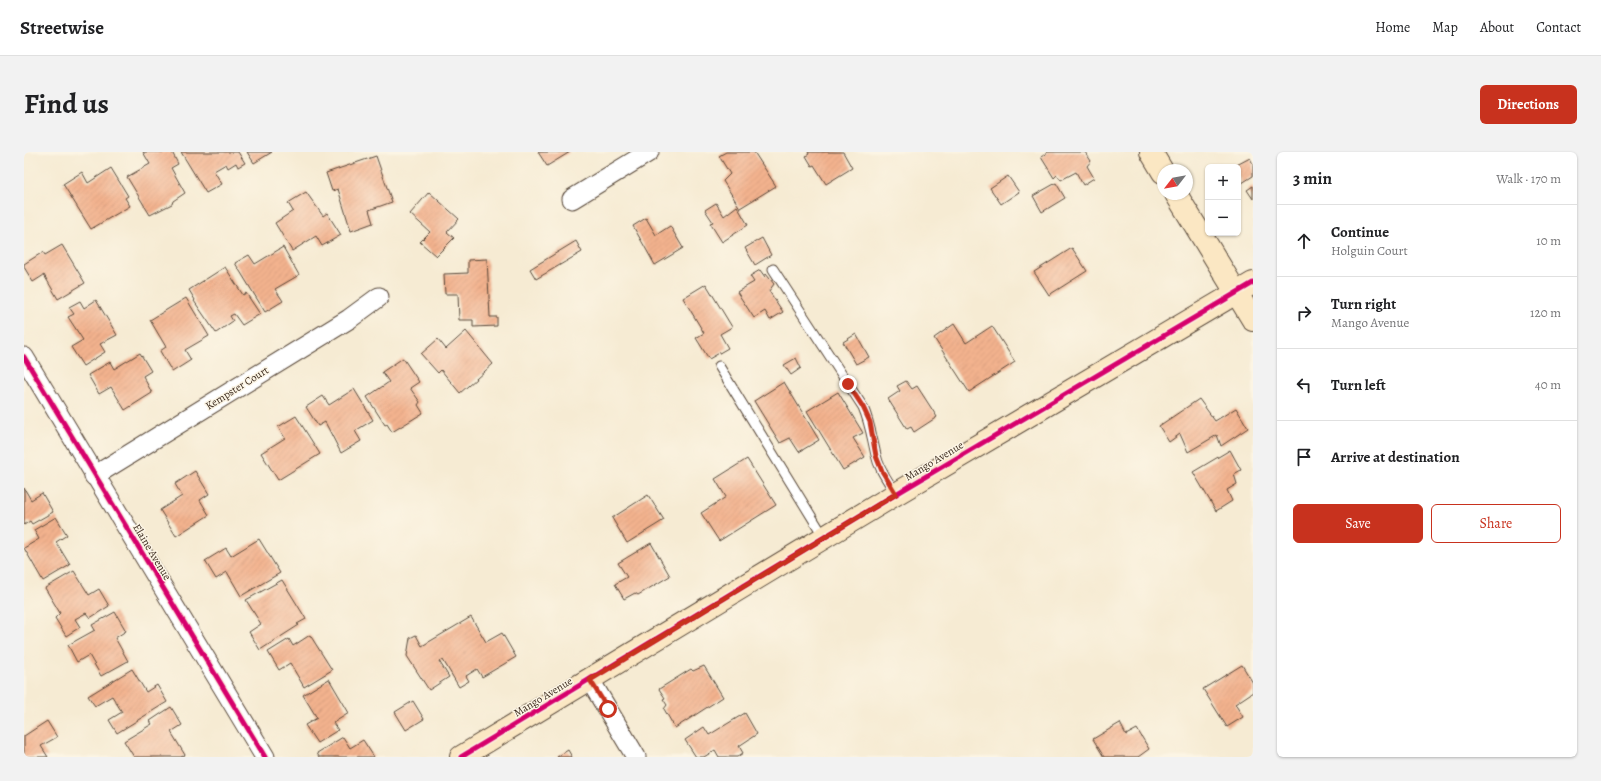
<!DOCTYPE html>
<meta charset="utf-8">
<style>
:root{--surface:#fff;--page:#f2f2f2;--text:#202124;--muted:#757577;--line:#e0e0e0;--accent:#c8321e}
body{margin:0;font-family:Alegreya,serif;background:var(--page);color:var(--text)}
.controls{position:absolute;right:12px;top:12px;display:grid;overflow:hidden;border-radius:6px;box-shadow:0 1px 3px #0004}
.controls button{width:36px;height:36px;display:grid;place-items:center;padding:0;border:0;border-bottom:1px solid var(--line);background:var(--surface);color:var(--text);font:20px sans-serif}
.compass{position:absolute;left:1133px;top:12px;width:36px;height:36px;border-radius:50%;background:var(--surface);box-shadow:0 1px 3px #0004;rotate:239deg}
.stop{position:absolute;width:12px;height:12px;margin:-9px;border:3px solid #c8321e;border-radius:50%;background:#fff}
.stop.end{background:#c8321e;border-color:#fff;box-shadow:0 1px 4px #0008}
.list{margin:0;padding:0;list-style:none}
h2{display:flex;justify-content:space-between;align-items:center;height:52px;margin:0;padding:0 16px;font-size:17px}
h2 small{font-size:13px;font-weight:400;color:var(--muted)}
.list li{display:grid;grid-template-columns:26px 1fr auto;gap:12px;align-items:center;box-sizing:border-box;height:72px;padding:0 16px;border-top:1px solid var(--line)}
.list b{display:block;font-size:15px;white-space:nowrap}
.list p{margin:0;font-size:13px;white-space:nowrap;color:var(--muted)}
.list em{font-size:13px;font-style:normal;color:var(--muted)}
.actions{display:flex;gap:8px;padding:12px 16px}
.actions a{flex:1;padding:9px 0;border:1px solid var(--accent);border-radius:6px;text-align:center;font-size:14px;color:var(--accent)}
.actions .main{background:var(--accent);color:#fff}
.icon{flex:none;width:22px;height:22px;fill:none;stroke:currentColor;stroke-width:2;stroke-linecap:round;stroke-linejoin:round}
.map{position:relative;flex:none;width:1229px;height:605px;overflow:hidden;border-radius:6px}
header{display:flex;align-items:center;gap:24px;box-sizing:border-box;height:56px;padding:0 20px;background:var(--surface);border-bottom:1px solid var(--line)}
header strong{font-size:19px}
nav{display:flex;gap:22px;margin-inline-start:auto;font-size:14px}
.intro{display:flex;align-items:center;justify-content:space-between;box-sizing:border-box;height:96px;padding:0 24px}
h1{margin:0;font-size:28px}
.button{padding:10px 18px;border-radius:6px;background:var(--accent);color:#fff;font-size:14px;font-weight:700}
main{display:flex;gap:24px;padding:0 24px}
aside{flex:1;background:var(--surface);border-radius:6px;box-shadow:0 1px 3px #0004}
.map>svg:first-child{display:block}
.building{fill:url(#building-hatch)}
.lines{fill:none;stroke-linecap:round;stroke-linejoin:round}
.lane-casing{stroke:#574739;stroke-width:11}
.street-casing{stroke:#574739;stroke-width:21}
.secondary-casing{stroke:#574739;stroke-width:24}
.lane{stroke:#fff;stroke-width:9}
.street{stroke:#fff;stroke-width:19}
.secondary{stroke:#fbe7c3;stroke-width:22}
.cycleway-casing{stroke:#fcf5e5;stroke-width:8}
.cycleway{stroke:#d6006c;stroke-width:5}
.route{stroke:#c8321e;stroke-width:5}
.labels{text-anchor:middle;dominant-baseline:central;stroke-width:3;stroke-linejoin:round;paint-order:stroke}
.street-label{font-size:11px;fill:#3b2a1e;stroke:#fcf5e5}
</style>
<header>
<strong>Streetwise</strong>
<nav><a>Home</a><a>Map</a><a>About</a><a>Contact</a></nav>
</header>
<div class="intro"><h1>Find us</h1><a class="button">Directions</a></div>
<main>
<div class="map">
<svg width="1229" height="605" viewBox="0 0 1229 605">
<defs>
<pattern id="building-hatch" width="6" height="6" patternUnits="userSpaceOnUse"><rect width="6" height="6" fill="#f3b28e"/><path d="M-1 1l2-2M0 6l6-6M5 7l2-2" fill="none" stroke="#d1997a"/></pattern>
</defs>
<rect width="100%" height="100%" fill="#fcf5e5"/>
<filter id="ink" filterUnits="userSpaceOnUse"><feTurbulence type="fractalNoise" baseFrequency=".025" numOctaves="2"/><feDisplacementMap in="SourceGraphic" scale="8" xChannelSelector="R" yChannelSelector="G"/><feConvolveMatrix kernelMatrix="1 2 1 2 8 2 1 2 1" color-interpolation-filters="sRGB"/></filter>
<filter id="wash" filterUnits="userSpaceOnUse"><feTurbulence type="fractalNoise" baseFrequency=".012" numOctaves="4" result="noise"/><feDisplacementMap in="SourceGraphic" scale="16" xChannelSelector="R" yChannelSelector="G"/><feGaussianBlur stdDeviation="0.9" result="paint"/><feColorMatrix in="noise" values="0 0 0 0 0 0 0 0 0 0 0 0 0 0 0 0 0 1.4 0 .05"/><feComposite in="paint" operator="in"/></filter>
<g filter="url(#wash)">
<rect width="100%" height="100%" fill="#f6ebd3"/>
<g id="blocks">
<g class="building">
<path d="M119,0h29l6,12 -7,4 14,25 -12,8 -1,3 -22,11 -23,-38 23,-13z"/>
<path d="M157,0h57l7,11 -7,4 -2,-4 -8,5 -2,-4 -12,7 8,13 -16,9z"/>
<path d="M223,0h25l-18,11z"/>
<path d="M514,0h32l-23,14z"/>
<path d="M702,0h28l22,34 -36,22 -17,-27 7,-7 -11,-18z"/>
<path d="M784,0h35l9,16 -26,16 -12,-19 -2,1 -6,-10 3,-2z"/>
<path d="M1024,0h37l6,9 -4,5 7,12 -11,7 -7,-13 -15,8 -4,-5 -3,3 -13,-21z"/>
<path d="M352,4l16,46 -23,8 4,13 -22,8 -13,-42 -6,2 -6,-18z"/>
<path d="M1226,6l3,6v12l-11,7 -4,-7v-9h-5z"/>
<path d="M87,16l17,28 -3,2 5,8 -39,23 -28,-45 19,-12 6,11z"/>
<path d="M984,24l11,16 -18,12 -11,-16z"/>
<path d="M1032,31l9,15 -23,14 -9,-16z"/>
<path d="M1229,34v13l-6,-9z"/>
<path d="M282,40l17,24 4,-3 14,22 -19,11 -6,-10 -24,15 -17,-28 18,-12 -5,-8z"/>
<path d="M405,40l30,27 -12,13 7,6 -18,18 -16,-14 10,-10 -20,-18z"/>
<path d="M692,51l8,13 13,-10 11,19 -26,17 -12,-19 3,-1 -8,-12z"/>
<path d="M622,66l10,17 14,-9 13,22 -28,17 -22,-39z"/>
<path d="M738,86l9,17 -16,10 -10,-17z"/>
<path d="M552,89l6,11 -46,27 -6,-10z"/>
<path d="M38,93l23,38 -27,16 -14,-24 -11,7 -9,-15v-3l19,-12 2,3z"/>
<path d="M259,95l16,28 -24,14 8,12 -18,11 -30,-49 14,-8 6,9z"/>
<path d="M1048,96l15,23 -38,24 -15,-23z"/>
<path d="M463,107l3,58h7v9l-24,1v-7h-14l-1,-26h-13l-1,-20 24,-1v-13z"/>
<path d="M201,115l18,28 3,-2 14,21 -18,11 -8,-11 -4,2 3,5 -17,12 -22,-32 1,-1 -6,-10z"/>
<path d="M736,118l5,7 1,-3 8,10 -5,7 14,21 -13,8 -5,-9 -11,7 -17,-26 17,-10 -4,-6z"/>
<path d="M682,132l26,43 -12,7 8,14 -19,11 -13,-21 8,-5 -21,-35z"/>
<path d="M162,146l23,38 -24,14 6,10 -19,12 -12,-21 6,-4 -16,-27z"/>
<path d="M72,148l21,35 -17,9 5,8 -22,14 -12,-19 12,-7 -15,-23 6,-3 -5,-7 11,-6 4,7z"/>
<path d="M930,172l12,19 26,-17 23,36 -46,30 -35,-54z"/>
<path d="M442,179l27,33 -33,29 -19,-23 -3,3 -17,-19 17,-15 8,10z"/>
<path d="M832,182l13,23 -13,7 -13,-22z"/>
<path d="M116,201l11,18 -8,5 9,17 -27,17 -14,-23 -12,7 -11,-19 22,-13 4,7z"/>
<path d="M379,206l16,24 -9,6 10,14 -2,3 5,8 -31,19 -5,-8 -2,1 -18,-28 22,-15 -7,-10z"/>
<path d="M772,206l5,10 -10,7 -7,-10z"/>
<path d="M882,229l6,8 5,-3 20,31 -23,15 -3,-5 -4,2 -19,-30 12,-8 -3,-5z"/>
<path d="M760,230l35,58 -20,12 -9,-14 -10,5 -26,-42z"/>
<path d="M330,237l19,31 -18,11 6,10 -20,12 -16,-31 -7,4 -12,-19 17,-11 6,9z"/>
<path d="M814,240l25,41 -10,5 12,19 -22,13 -36,-59z"/>
<path d="M1175,247l16,22 21,-13 12,20 -27,18 -4,-11 -29,17 -8,-18 -11,8 -10,-16z"/>
<path d="M272,264l24,38 -42,26 -17,-27 24,-15 -7,-11z"/>
<path d="M1206,298l11,20 -7,4 3,10 -10,6 5,11 -16,10 -23,-39z"/>
<path d="M723,307l29,46 -57,36 -18,-28 25,-16 -11,-18z"/>
<path d="M171,319l14,23 -9,6 9,15 -33,21 -16,-26 22,-14 -7,-12z"/>
<path d="M0,336l7,12 11,-7 11,19 -21,12 -2,-3 -6,4z"/>
<path d="M624,343l16,25 -37,23 -15,-25z"/>
<path d="M32,365l11,18 -11,7 14,23 -27,16 -19,-33 15,-9 -5,-9z"/>
<path d="M235,387l21,34 -39,23 -14,-24 -11,7 -11,-18 21,-13 5,8z"/>
<path d="M627,391l19,33 -32,19 -3,-2 -11,6 -9,-15 12,-7 -9,-14z"/>
<path d="M50,419l15,24 10,-6 10,17 -19,12 -4,-5 -11,6 5,8 -14,9 -11,-18 5,-5 -15,-25z"/>
<path d="M258,428l24,39 -9,5 2,1 -39,25 -11,-18 12,-8 -15,-24z"/>
<path d="M91,460l11,19 -11,7 13,23 -27,15 -12,-21 -12,7 -9,-17 27,-15 -3,-5z"/>
<path d="M447,465l15,25 16,-9 14,24 -34,20 -5,-8 -11,7 3,5 -10,6 -16,-27 -4,1 10,16 -20,13 -22,-34 3,-18 6,-3 6,11z"/>
<path d="M286,483l22,35 -28,17 -14,-24 -11,7 -11,-18 21,-13 4,7z"/>
<path d="M1218,513l11,18v9l-18,12 8,13 -16,10 -24,-38z"/>
<path d="M680,514l19,31 -48,31 -11,-19 3,-4 -4,-6 2,-1 -6,-9 32,-20 2,2z"/>
<path d="M108,517l14,23 11,-7 10,17 -50,31 -8,-13 13,-8 -10,-16 -17,10 -7,-10z"/>
<path d="M305,527l20,34 -16,10 5,7 -21,13 -12,-18 12,-7 -14,-23z"/>
<path d="M389,549l11,18 -18,11 -11,-18z"/>
<path d="M147,555l11,18 -11,7 14,23 -4,2h-47l-10,-16 28,-17 -2,-3z"/>
<path d="M721,561l12,21 -18,12 4,7 -6,4h-18l-4,-7 -11,7h-8l-11,-17 19,-13 5,8z"/>
<path d="M23,569l10,16 -16,9 7,11h-24v-21z"/>
<path d="M1096,571l6,12 11,-6 12,20 -11,8h-34l-11,-18z"/>
<path d="M319,585l7,11 13,-8 11,17h-55l-2,-4z"/>
<path d="M544,598l4,7h-15z"/>
</g>
</g>
</g>
<g filter="url(#ink)">
<use href="#blocks" fill-opacity="0" stroke="#574739" stroke-width="1"/>
<g class="lines">
<g class="lane-casing">
<g id="lane">
<path d="M749,117l90,138c7,16 9,31 13,48 3,15 13,27 20,39"/>
<path d="M695,214l105,171"/>
</g>
</g>
<g class="street-casing">
<g id="street">
<path d="M548,47l77,-47"/>
<path d="M0,205l241,400"/>
<path d="M70,324l255,-157 30,-22"/>
<path d="M566,528l46,77"/>
</g>
</g>
<g class="secondary-casing">
<g id="secondary">
<path d="M1127,0l12,20"/>
<path d="M1152,42l77,126"/>
<path d="M437,605l435,-263 357,-211"/>
</g>
</g>
<use href="#lane" class="lane"/>
<use href="#street" class="street"/>
<use href="#secondary" class="secondary"/>
<g class="cycleway-casing">
<g id="cycleway">
<path d="M0,205l241,400"/>
<path d="M437,605l435,-263 357,-211"/>
</g>
</g>
<use href="#cycleway" class="cycleway"/>
</g>
</g>
<g class="lines" filter="url(#ink)">
<path class="route" d="M584,557l-18,-29 306,-186 -14,-23 -6,-15 -6,-34 -7,-15 -15,-23"/>
</g>
<g class="labels">
<g class="street-label">
<text transform="translate(213 236) rotate(-32)">Kempster Court</text>
<text transform="translate(910 309) rotate(-31)">Mango Avenue</text>
<text transform="translate(128 400) rotate(59)">Elaine Avenue</text>
<text transform="translate(519 545) rotate(-31)">Mango Avenue</text>
</g>
</g>
</svg>
<div class="controls">
<button>+</button>
<button>−</button>
</div>
<svg class="compass" viewBox="-18 -18 36 36"><path d="M0-13l5 13h-10z" fill="#e53935"/><path d="M0 13l5-13h-10z" fill="#757577"/></svg>
<div class="stop" style="left:584px;top:557px"></div>
<div class="stop end" style="left:824px;top:232px"></div>
</div>
<aside>
<h2>3 min<small>Walk · 170 m</small></h2>
<ul class="list">
<li><svg class="icon" aria-label="ahead" viewBox="0 0 24 24"><path d="M12 20V5M6 11l6-6 6 6"/></svg><div><b>Continue</b><p>Holguin Court</p></div><em>10 m</em></li>
<li><svg class="icon" aria-label="right" viewBox="0 0 24 24"><path d="M7 20v-9h11M14 6l5 5-5 5"/></svg><div><b>Turn right</b><p>Mango Avenue</p></div><em>120 m</em></li>
<li><svg class="icon" aria-label="left" viewBox="0 0 24 24"><path d="M17 20v-9H6M10 6l-5 5 5 5"/></svg><div><b>Turn left</b></div><em>40 m</em></li>
<li><svg class="icon" aria-label="arrive" viewBox="0 0 24 24"><path d="M6 21V4h12l-3 4 3 4H6"/></svg><div><b>Arrive at destination</b></div></li>
</ul>
<div class="actions"><a class="main">Save</a><a>Share</a></div>
</aside>
</main>
